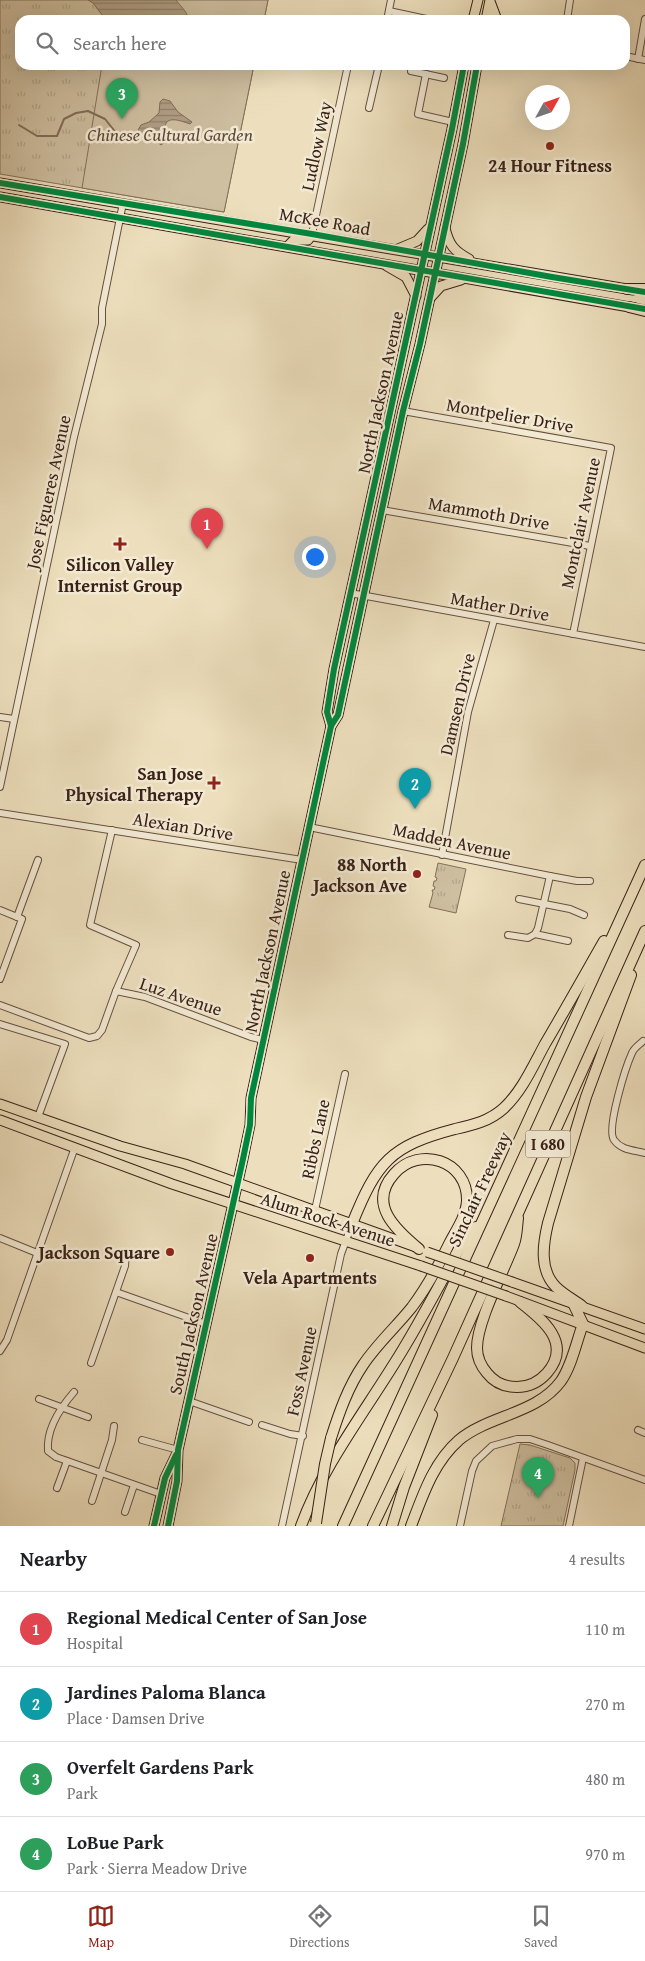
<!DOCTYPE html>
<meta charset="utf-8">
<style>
:root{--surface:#fff;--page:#f6f6f6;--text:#202124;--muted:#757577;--line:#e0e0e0;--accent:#8f2418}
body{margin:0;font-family:"Gentium Book Plus",serif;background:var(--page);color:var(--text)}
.compass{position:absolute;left:525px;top:85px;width:45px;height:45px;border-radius:50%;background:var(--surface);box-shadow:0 5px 20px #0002;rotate:50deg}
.you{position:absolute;left:314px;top:556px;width:18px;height:18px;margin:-12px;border:4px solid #fff;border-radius:50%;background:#1a73e8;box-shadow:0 0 0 8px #1a73e833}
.badge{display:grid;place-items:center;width:32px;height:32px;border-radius:50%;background:var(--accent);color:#fff;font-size:16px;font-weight:700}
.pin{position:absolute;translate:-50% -41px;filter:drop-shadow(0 1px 2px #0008)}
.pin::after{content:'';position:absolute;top:26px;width:18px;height:15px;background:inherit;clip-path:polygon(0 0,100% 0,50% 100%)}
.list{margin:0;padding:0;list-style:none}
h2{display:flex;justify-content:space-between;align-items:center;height:65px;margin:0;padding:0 20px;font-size:21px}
h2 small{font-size:16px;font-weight:400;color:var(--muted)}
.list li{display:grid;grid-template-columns:32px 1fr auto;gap:15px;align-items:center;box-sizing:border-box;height:75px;padding:0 20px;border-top:1px solid var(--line)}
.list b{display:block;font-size:19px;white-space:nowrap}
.list p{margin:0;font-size:16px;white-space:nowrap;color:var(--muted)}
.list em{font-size:16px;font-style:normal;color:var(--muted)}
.icon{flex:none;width:28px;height:28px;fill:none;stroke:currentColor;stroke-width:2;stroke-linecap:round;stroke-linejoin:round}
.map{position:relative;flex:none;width:645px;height:1526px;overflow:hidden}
.search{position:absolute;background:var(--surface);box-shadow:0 5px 20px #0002;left:15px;right:15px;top:15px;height:55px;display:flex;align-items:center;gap:12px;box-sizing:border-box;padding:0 18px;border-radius:15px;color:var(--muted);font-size:19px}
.sheet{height:365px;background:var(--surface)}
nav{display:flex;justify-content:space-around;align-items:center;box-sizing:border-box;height:70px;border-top:1px solid var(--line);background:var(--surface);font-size:14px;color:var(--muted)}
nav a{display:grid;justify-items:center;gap:2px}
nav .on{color:var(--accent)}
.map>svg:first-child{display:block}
.park{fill:url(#park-tufts);stroke:#84705c}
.garden{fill:#cebfa1;stroke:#84705c}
.water{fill:url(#water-rules);stroke:#806c59}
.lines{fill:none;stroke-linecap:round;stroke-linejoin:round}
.stream{stroke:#806c59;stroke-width:2}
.minor-casing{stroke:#665040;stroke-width:8}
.major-casing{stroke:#392117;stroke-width:11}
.highway-casing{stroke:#392117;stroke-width:12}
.minor{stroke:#f3ead4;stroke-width:6}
.major{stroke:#eddfbd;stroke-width:9}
.highway{stroke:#eddfbd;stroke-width:10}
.major-bridge-casing{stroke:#392117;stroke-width:11;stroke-linecap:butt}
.highway-bridge-casing{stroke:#392117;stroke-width:12;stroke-linecap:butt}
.major-bridge{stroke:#eddfbd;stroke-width:9}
.highway-bridge{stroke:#eddfbd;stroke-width:10}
.cycleway-casing{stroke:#f3ead4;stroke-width:9}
.cycleway{stroke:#00873e;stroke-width:6}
.poi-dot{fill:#8f2418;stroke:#f3ead4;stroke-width:2}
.labels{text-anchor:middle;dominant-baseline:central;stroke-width:5;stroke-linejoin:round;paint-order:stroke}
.shield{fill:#f3ead4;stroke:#715d50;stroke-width:1}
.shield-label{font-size:16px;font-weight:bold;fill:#392117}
.park-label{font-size:18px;font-style:italic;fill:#5e483a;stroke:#f3ead4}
.street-label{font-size:18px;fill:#392117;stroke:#f3ead4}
.poi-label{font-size:18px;font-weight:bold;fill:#392117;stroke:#f3ead4}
</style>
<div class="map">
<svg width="645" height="1526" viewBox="0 0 645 1526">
<defs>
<pattern id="park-tufts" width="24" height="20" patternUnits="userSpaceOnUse" patternTransform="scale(1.25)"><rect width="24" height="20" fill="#cebfa1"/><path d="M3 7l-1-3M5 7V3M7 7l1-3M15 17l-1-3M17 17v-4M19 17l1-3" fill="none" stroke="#b2a48a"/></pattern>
<pattern id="water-rules" width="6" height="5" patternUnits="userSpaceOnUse" patternTransform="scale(1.25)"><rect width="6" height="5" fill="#b09e85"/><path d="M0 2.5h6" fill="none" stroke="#90806c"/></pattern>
</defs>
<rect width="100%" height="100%" fill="#eddfbd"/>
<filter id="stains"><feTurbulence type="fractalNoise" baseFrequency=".004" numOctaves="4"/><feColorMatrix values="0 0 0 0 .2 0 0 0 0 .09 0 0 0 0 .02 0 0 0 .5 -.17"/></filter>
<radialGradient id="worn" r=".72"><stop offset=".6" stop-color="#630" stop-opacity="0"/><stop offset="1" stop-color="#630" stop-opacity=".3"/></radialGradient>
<g class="park">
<path d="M0,0h268l-4,20h-244v45h234l-30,147 -224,-38z"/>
<path d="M438,863l28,6 -10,44 -27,-6 4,-14 -1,-3h2l1,-3 -2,-1 1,-5h2l1,-3 -2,-1z"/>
<path d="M520,1444l10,1 40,13 5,5v7l-12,56h-62z"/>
</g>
<g class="garden">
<path d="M158,0h110l-4,20h-154z"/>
<path d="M102,65h152l-30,147 -142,-24z"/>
</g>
<g class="water">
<path d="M88,0h88c4,6 13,13 12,20h-82l-13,-17z"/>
<path d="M163,99l7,2 8,11 14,10 -2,2c-19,-7 -29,-8 -25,18l-4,3 -13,-10 -8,-1 -2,-4 3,-5 8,-3 10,-9 1,-11z"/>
</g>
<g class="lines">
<path class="stream" d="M19,125l18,11h20l7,-17 12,-6 12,-2 17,8 12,15 8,4 15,-4"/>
<g class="minor-casing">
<g id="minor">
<path d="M389,11l42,9"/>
<path d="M387,20l4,-20"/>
<path d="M567,20l3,-20"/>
<path d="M625,56l20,4"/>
<path d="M638,59l7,-40"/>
<path d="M411,71l33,7"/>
<path d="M426,74l-8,40 35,8"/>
<path d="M369,108l10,-43"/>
<path d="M312,234l36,-169"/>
<path d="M403,411l208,37 -38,186"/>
<path d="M382,510l208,36"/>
<path d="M350,593l295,54"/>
<path d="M0,717l14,2"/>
<path d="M0,787l74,-350 28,-113v-16l21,-105"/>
<path d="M0,813l302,47"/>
<path d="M309,827l241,49 27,5h13"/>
<path d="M112,830l-22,95 46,20 -20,46"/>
<path d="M442,855l26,-143 26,-92"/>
<path d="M519,899l51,10 14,6"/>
<path d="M0,910l22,9 -22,60"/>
<path d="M17,917l21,-57"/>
<path d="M535,934l33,7"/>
<path d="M508,935l20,3 7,-4 3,-6 12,-52"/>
<path d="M0,1005l89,33 8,-2 5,-6 14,-39 29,6 106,40 12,3"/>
<path d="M0,1024l65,20 -27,73"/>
<path d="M643,1041c-4,4 -9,7 -11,12 -6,13 -26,76 -18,87 7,10 19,10 31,13"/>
<path d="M315,1210l30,-136"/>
<path d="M0,1238l37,15"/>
<path d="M116,1292l90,32"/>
<path d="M0,1351l7,-11 68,-193"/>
<path d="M91,1363l34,-97 1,-14"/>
<path d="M74,1392c-13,15 -28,37 -26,59l8,6 105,37"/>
<path d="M39,1399l49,18"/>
<path d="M189,1401l60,21"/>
<path d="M262,1425l28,9 13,2"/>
<path d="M638,1430l7,3"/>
<path d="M142,1440l36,10"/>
<path d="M57,1488l10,-27"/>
<path d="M92,1501l20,-61 2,-14"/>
<path d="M125,1512l9,-27"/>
<path d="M282,1526l59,-272 11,-30"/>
<path d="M460,1526l12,-55 4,-10 16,-15 25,-7h13l18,6 97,35"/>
<path d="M569,1526l14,-68"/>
</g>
</g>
<g class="major-casing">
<g id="major">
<path d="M491,4l6,16"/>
<path d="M473,20l5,-20"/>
<path d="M486,20l4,-20"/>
<path d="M0,183c211,36 422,71 633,107"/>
<path d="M0,197l635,111"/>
<path d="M445,228c4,17 9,23 24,31"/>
<path d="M288,246l6,-6h14l4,-6"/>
<path d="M398,249l19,-8 11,-12"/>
<path d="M387,266l19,11 10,19"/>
<path d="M431,297l10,-11 20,-6"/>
<path d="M331,726l-4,-14 7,-43 118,-540 12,-64"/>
<path d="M0,1104l120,42 65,18 231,83"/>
<path d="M0,1120l172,64 249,82"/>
<path d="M512,1282l133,47"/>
<path d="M506,1296l139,52"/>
<path d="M154,1526l11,-48 11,-23"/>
<path d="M168,1526l9,-45 1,-31 65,-291 7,-34 1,-27 80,-372 7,-11 65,-304 17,-67 43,-200 14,-79"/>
</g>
</g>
<g class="highway-casing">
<g id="highway">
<path d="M627,289h18"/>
<path d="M629,307l16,4"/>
<path d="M518,1218c-1,8 -1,18 -4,26 -10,27 -37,77 -37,104 0,9 4,18 10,25 7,9 18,14 30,14 11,0 22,-5 30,-14 26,-30 -5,-54 -27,-71"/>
<path d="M352,1224c25,-62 38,-78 103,-95 18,-4 35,-8 49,-21 18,-17 29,-42 41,-64 20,-34 39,-68 59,-103"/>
<path d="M582,1306c-8,-6 -19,-12 -26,-19 -17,-17 -13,-43 -8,-64l38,-126 45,-122"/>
<path d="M331,1438c8,-25 17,-51 32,-73 14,-21 33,-38 49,-58 15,-20 27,-42 38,-65 7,-13 16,-26 17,-41 1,-41 -48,-56 -73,-27 -27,30 2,56 25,75"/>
<path d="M301,1526c21,-58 60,-109 93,-162 26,-41 48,-84 71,-126l11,-11"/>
<path d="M343,1526l302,-661"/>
<path d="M373,1526l80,-168 192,-427"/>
<path d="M392,1526l12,-39 28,-72"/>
<path d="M411,1526c12,-31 22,-63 48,-86 30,-25 78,-26 102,-59 11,-16 15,-38 22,-57l-10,-21"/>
</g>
</g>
<use href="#minor" class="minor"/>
<use href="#major" class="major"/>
<use href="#highway" class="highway"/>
<g class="major-bridge-casing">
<g id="major-bridge">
<path d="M427,1252l85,30"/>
<path d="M421,1266l85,30"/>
</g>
</g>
<g class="highway-bridge-casing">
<path id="highway-bridge" d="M316,1523l9,-59 6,-26"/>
</g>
<use href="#major-bridge" class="major-bridge"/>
<use href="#highway-bridge" class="highway-bridge"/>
<g class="cycleway-casing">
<g id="cycleway">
<path d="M0,183l312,51 240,43 93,15"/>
<path d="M0,197l645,112"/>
<path d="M331,726l-4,-14 7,-43 118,-540 12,-64"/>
<path d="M154,1526l11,-48 11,-23"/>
<path d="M168,1526l9,-45 1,-31 65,-291 7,-34 1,-27 80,-372 7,-11 65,-304 17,-67 43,-200 14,-79"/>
</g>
</g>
<use href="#cycleway" class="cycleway"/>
</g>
<g class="poi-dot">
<circle cx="550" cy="146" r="5"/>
<path d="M117.5 536.5h5v5h5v5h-5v5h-5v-5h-5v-5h5z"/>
<path d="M211.5 775.5h5v5h5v5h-5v5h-5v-5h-5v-5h5z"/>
<circle cx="417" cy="874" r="5"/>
<circle cx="170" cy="1252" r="5"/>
<circle cx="310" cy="1258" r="5"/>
</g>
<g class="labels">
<rect class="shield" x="525.5" y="1130.5" width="45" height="27" rx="4"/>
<g class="shield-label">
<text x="548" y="1144">I 680</text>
</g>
<g class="park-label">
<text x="170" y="134">Chinese Cultural Garden</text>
</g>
<g class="street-label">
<text transform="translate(316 146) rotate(-78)">Ludlow Way</text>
<text transform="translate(325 221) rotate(10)">McKee Road</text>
<text transform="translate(380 392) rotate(-78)">North Jackson Avenue</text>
<text transform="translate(510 415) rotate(10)">Montpelier Drive</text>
<text transform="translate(48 492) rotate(-78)">Jose Figueres Avenue</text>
<text transform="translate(489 513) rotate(10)">Mammoth Drive</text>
<text transform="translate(580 523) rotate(-78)">Montclair Avenue</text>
<text transform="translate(500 606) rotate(10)">Mather Drive</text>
<text transform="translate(457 704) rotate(-77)">Damsen Drive</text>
<text transform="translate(183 826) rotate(9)">Alexian Drive</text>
<text transform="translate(452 841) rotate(12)">Madden Avenue</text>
<text transform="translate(267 951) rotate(-78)">North Jackson Avenue</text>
<text transform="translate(181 996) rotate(19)">Luz Avenue</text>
<text transform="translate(315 1139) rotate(-78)">Ribbs Lane</text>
<text transform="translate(479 1189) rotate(-65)">Sinclair Freeway</text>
<text transform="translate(328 1219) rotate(18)">Alum Rock Avenue</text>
<text transform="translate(193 1314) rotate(-77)">South Jackson Avenue</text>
<text transform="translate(301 1371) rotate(-78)">Foss Avenue</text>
</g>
<g class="poi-label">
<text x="550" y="165">24 Hour Fitness</text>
<text x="120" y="564">Silicon Valley<tspan x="120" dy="21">Internist Group</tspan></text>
<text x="203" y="773" text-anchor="end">San Jose<tspan x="203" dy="21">Physical Therapy</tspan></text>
<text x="407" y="864" text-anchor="end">88 North<tspan x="407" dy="21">Jackson Ave</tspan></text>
<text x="160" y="1252" text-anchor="end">Jackson Square</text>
<text x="310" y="1277">Vela Apartments</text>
</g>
</g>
<rect width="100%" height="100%" filter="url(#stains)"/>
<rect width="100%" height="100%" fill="url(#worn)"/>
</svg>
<svg class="compass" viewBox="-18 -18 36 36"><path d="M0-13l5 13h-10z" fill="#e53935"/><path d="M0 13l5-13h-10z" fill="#757577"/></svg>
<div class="you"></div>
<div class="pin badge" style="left:207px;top:549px;background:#e0444e">1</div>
<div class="pin badge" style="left:415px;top:809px;background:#0f9aa8">2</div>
<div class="pin badge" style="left:122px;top:119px;background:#2e9e5b">3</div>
<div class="pin badge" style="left:538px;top:1498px;background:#2e9e5b">4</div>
<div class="search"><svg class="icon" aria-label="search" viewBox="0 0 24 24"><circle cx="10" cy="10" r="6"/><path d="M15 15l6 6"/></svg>Search here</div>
</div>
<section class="sheet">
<h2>Nearby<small>4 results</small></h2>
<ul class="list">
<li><span class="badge" style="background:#e0444e">1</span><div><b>Regional Medical Center of San Jose</b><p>Hospital</p></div><em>110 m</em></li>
<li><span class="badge" style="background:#0f9aa8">2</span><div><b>Jardines Paloma Blanca</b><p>Place · Damsen Drive</p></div><em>270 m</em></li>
<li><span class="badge" style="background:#2e9e5b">3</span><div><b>Overfelt Gardens Park</b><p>Park</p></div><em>480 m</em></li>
<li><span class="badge" style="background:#2e9e5b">4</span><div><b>LoBue Park</b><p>Park · Sierra Meadow Drive</p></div><em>970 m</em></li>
</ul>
</section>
<nav>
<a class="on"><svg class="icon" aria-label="map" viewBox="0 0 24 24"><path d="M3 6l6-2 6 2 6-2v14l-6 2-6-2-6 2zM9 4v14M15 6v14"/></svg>Map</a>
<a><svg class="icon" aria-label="directions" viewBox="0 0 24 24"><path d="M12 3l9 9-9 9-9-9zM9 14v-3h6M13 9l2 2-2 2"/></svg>Directions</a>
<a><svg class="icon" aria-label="saved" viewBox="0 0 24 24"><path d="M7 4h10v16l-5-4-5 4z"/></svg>Saved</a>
</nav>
